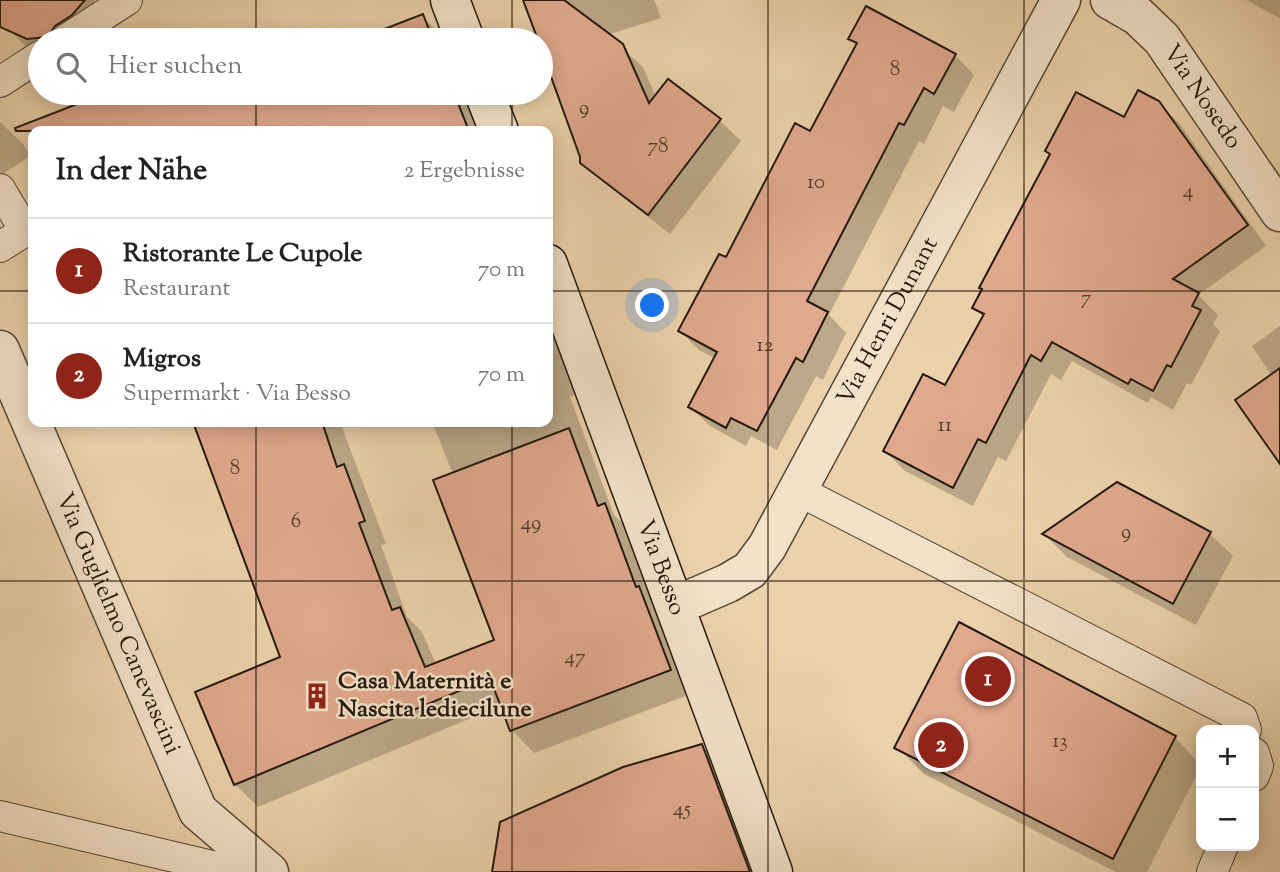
<!DOCTYPE html>
<html lang="de">
<meta charset="utf-8">
<style>
:root{--surface:#fff;--page:#f6f6f6;--text:#222;--muted:#767676;--line:#e0e0e0;--accent:#8f2418}
body{margin:0;font-family:"Sorts Mill Goudy",serif;background:var(--page);color:var(--text)}
.controls{position:absolute;right:21px;bottom:21px;display:grid;overflow:hidden;border-radius:14px;box-shadow:0 4px 18px #0003}
.controls button{width:63px;height:63px;display:grid;place-items:center;padding:0;border:0;border-bottom:2px solid var(--line);background:var(--surface);color:var(--text);font:35px sans-serif}
.you{position:absolute;left:653px;top:306px;width:24px;height:24px;margin:-18px;border:5px solid #fff;border-radius:50%;background:#1a73e8;box-shadow:0 0 0 10px #1a73e833}
.badge{display:grid;place-items:center;width:46px;height:46px;border-radius:50%;background:var(--accent);color:#fff;font-size:23px;font-weight:700}
.pin{position:absolute;translate:-50% -50%;border:4px solid #fff;box-shadow:0 2px 7px #0006}
.list{margin:0;padding:0;list-style:none}
h2{display:flex;justify-content:space-between;align-items:center;height:91px;margin:0;padding:0 28px;font-size:30px}
h2 small{font-size:23px;font-weight:400;color:var(--muted)}
.list li{display:grid;grid-template-columns:46px 1fr auto;gap:21px;align-items:center;box-sizing:border-box;height:105px;padding:0 28px;border-top:2px solid var(--line)}
.list b{display:block;font-size:26px;white-space:nowrap}
.list p{margin:0;font-size:23px;white-space:nowrap;color:var(--muted)}
.list em{font-size:23px;font-style:normal;color:var(--muted)}
.icon{flex:none;width:38px;height:38px;fill:none;stroke:currentColor;stroke-width:2;stroke-linecap:round;stroke-linejoin:round}
.map{position:relative;flex:none;width:1280px;height:872px;overflow:hidden}
.search{position:absolute;background:var(--surface);box-shadow:0 4px 18px #0003;left:28px;top:28px;width:525px;height:77px;display:flex;align-items:center;gap:18px;box-sizing:border-box;padding:0 24px;border-radius:38px;color:var(--muted);font-size:26px}
.panel{position:absolute;background:var(--surface);box-shadow:0 4px 18px #0003;left:28px;top:126px;width:525px;height:301px;border-radius:14px}
.map>svg:first-child{display:block}
.shadow{fill:#0003}
.building{fill:#e0a88d;stroke:#24180c;stroke-width:2}
.lines{fill:none;stroke-linecap:round;stroke-linejoin:round}
.lane-casing{stroke:#564634;stroke-width:32}
.street-casing{stroke:#564634;stroke-width:41}
.secondary-casing{stroke:#24180c;stroke-width:41}
.lane{stroke:#f3e2c9;stroke-width:30}
.street{stroke:#f3e2c9;stroke-width:38}
.secondary{stroke:#f3e2c9;stroke-width:38}
.grid{fill:none;stroke:#24180c;stroke-width:2;stroke-opacity:0.55}
.labels{text-anchor:middle;dominant-baseline:central;stroke-width:5;stroke-linejoin:round;paint-order:stroke}
.number-label{font-size:21px;fill:#533c2c}
.street-label{font-size:24px;fill:#24180c;stroke:#f3e2c9}
.poi-label{font-size:24px;font-weight:bold;fill:#24180c;stroke:#f3e2c9;text-anchor:start}
</style>
<div class="map">
<svg width="1280" height="872" viewBox="0 0 1280 872">
<rect width="100%" height="100%" fill="#ecd2ac"/>
<filter id="stains"><feTurbulence type="fractalNoise" baseFrequency=".00286" numOctaves="4"/><feColorMatrix values="0 0 0 0 .2 0 0 0 0 .09 0 0 0 0 .02 0 0 0 .5 -.17"/></filter>
<radialGradient id="worn" r=".72"><stop offset=".6" stop-color="#630" stop-opacity="0"/><stop offset="1" stop-color="#630" stop-opacity=".3"/></radialGradient>
<g class="shadow">
<path d="M0,0h94l4,9 -9,31h-49v15l-12,-6 -28,-29z"/>
<path d="M524,0h130l7,18 -54,17 36,32 13,30 64,24 21,20 -71,93 -66,-52 -22,-21 -41,-121h-2z"/>
<path d="M1246,0h34v18z"/>
<path d="M422,16l24,24h-85z"/>
<path d="M850,38l105,17 19,20 -20,37 -11,-6 -19,38 -5,-3 -90,174 17,18 -23,47 -7,-4 -39,74 -26,-14 -5,10 -36,-20 -20,-19 26,-48 -17,-9 -19,-19 131,-198 47,-87z"/>
<path d="M83,93h121l5,8 20,-8h238l15,38h-399l-9,-24 13,-5z"/>
<path d="M1158,103l21,20 87,123 -68,49 20,20 -5,9 7,7 -29,54 -4,-2 -14,27 -22,-13 -3,6 -76,-42 -11,19 -10,-6 -45,87 -8,-4 -25,49 -68,-35 -20,-20 61,-64 38,-70 -10,-9 151,-188z"/>
<path d="M0,122l24,23 6,11 -30,20z"/>
<path d="M548,303l37,88 -15,6 44,118 13,12 66,166 -159,60 -22,-23 -10,-25 -244,102 -23,-23 47,-126 -87,-236h145l46,122 -5,1 26,72 15,15 14,32 60,-23 -43,-167 -21,-52h116z"/>
<path d="M1280,326v135l-8,-85 -20,-30z"/>
<path d="M1210,534l23,22 -37,69 -129,-68 -22,-22z"/>
<path d="M1175,737l26,29 -54,106h-31l-192,-98 -27,-27z"/>
<path d="M702,746l32,32 35,94h-275z"/>
</g>
<g class="building">
<path d="M0,0h85l-13,15 -17,11 -7,11 -21,2 -27,-12z"/>
<path d="M523,0h41l59,44 26,59 19,-24 53,40 -73,96 -68,-52v-6l-39,-108v-9h-3z"/>
<path d="M866,6l90,48 -22,40 -10,-6 -20,37 -5,-2 -92,178 21,11 -25,50 -7,-4 -39,73 -26,-13 -5,10 -38,-21 29,-55 -39,-21 41,-77 7,3 69,-134 15,8 47,-88 -9,-4z"/>
<path d="M423,14l10,26h-77z"/>
<path d="M1138,90l21,11 89,124 -75,54 26,14 -7,13 9,4 -30,57 -4,-2 -14,26 -22,-12 -3,5 -76,-42 -11,19 -10,-6 -45,88 -8,-4 -25,49 -70,-37 40,-77 22,11 39,-71 -12,-6 10,-19 -3,-1 71,-134 -5,-3 31,-59 48,25z"/>
<path d="M81,93h373l15,38h-453l-1,-3 70,-27z"/>
<path d="M1280,368v96l-45,-64z"/>
<path d="M193,422h129l15,45 7,-3 21,57 -6,2 33,87 8,-3 25,60 69,-27 -61,-160 136,-52 29,78 7,-3 31,84 3,-1 32,84 -161,61 -20,-53 -256,107 -39,-93 85,-35z"/>
<path d="M1117,482l94,50 -38,72 -131,-70z"/>
<path d="M959,622l217,114 -63,123 -219,-111z"/>
<path d="M702,744l48,128h-258l8,-50 123,-55z"/>
</g>
<g class="lines">
<g class="lane-casing">
<g id="lane">
<path d="M65,40l62,-40"/>
<path d="M0,82l40,-26"/>
<path d="M0,189l25,42 -25,16"/>
<path d="M797,490l445,228 4,12"/>
<path d="M1254,753l4,13 -4,10"/>
<path d="M0,816l238,56"/>
<path d="M1212,872l11,-26"/>
</g>
</g>
<g class="street-casing">
<g id="street">
<path id="s1" d="M1110,0l28,16 24,23 118,173"/>
<path id="s2" d="M0,350l198,461 71,61"/>
<path id="s3" d="M675,606l53,-23 22,-13 17,-23 294,-547"/>
</g>
</g>
<g class="secondary-casing">
<g id="secondary">
<path d="M450,0l15,40"/>
<path d="M484,93l15,38"/>
<path id="s4" d="M548,264l225,608"/>
</g>
</g>
<use href="#lane" class="lane"/>
<use href="#street" class="street"/>
<use href="#secondary" class="secondary"/>
</g>
<path class="grid" d="M256,0v40M512,0v40M768,0v872M1024,0v872M256,93v38M512,93v38M0,291h33M548,291h732M256,422v450M512,422v450M0,581h1280"/>
<defs>
<g id="building-bare" transform="scale(2.1)"><path d="M-4-6H4V6H1V3H-1V6H-4ZM-2.5-4.3h1.7v1.8h-1.7ZM.8-4.3h1.7v1.8H.8ZM-2.5-1h1.7V.8h-1.7ZM.8-1h1.7V.8H.8Z" fill="#8f2418" stroke="#f3e2c9" stroke-width="2.5" paint-order="stroke"/></g>
</defs>
<g fill-rule="evenodd">
<use href="#building-bare" x="317" y="696"/>
</g>
<g class="labels">
<g class="number-label">
<text x="895" y="70">8</text>
<text x="584" y="109">9</text>
<text x="658" y="147">78</text>
<text x="816" y="183">10</text>
<text x="1188" y="192">4</text>
<text x="1086" y="299">7</text>
<text x="765" y="346">12</text>
<text x="945" y="426">11</text>
<text x="235" y="469">8</text>
<text x="296" y="522">6</text>
<text x="531" y="524">49</text>
<text x="1126" y="533">9</text>
<text x="575" y="658">47</text>
<text x="1060" y="742">13</text>
<text x="682" y="810">45</text>
</g>
<g class="street-label">
<text stroke="none"><textPath href="#s1" startOffset="136">Via Nosedo</textPath></text>
<text stroke="none"><textPath href="#s3" startOffset="368">Via Henri Dunant</textPath></text>
<text stroke="none"><textPath href="#s4" startOffset="324">Via Besso</textPath></text>
<text stroke="none"><textPath href="#s2" startOffset="298">Via Guglielmo Canevascini</textPath></text>
</g>
<g class="poi-label">
<text x="338" y="682">Casa Maternità e<tspan x="338" dy="28">Nascita lediecilune</tspan></text>
</g>
</g>
<rect width="100%" height="100%" filter="url(#stains)"/>
<rect width="100%" height="100%" fill="url(#worn)"/>
</svg>
<div class="controls">
<button>+</button>
<button>−</button>
</div>
<div class="you"></div>
<div class="pin badge" style="left:988px;top:679px">1</div>
<div class="pin badge" style="left:941px;top:745px">2</div>
<div class="search"><svg class="icon" aria-label="search" viewBox="0 0 24 24"><circle cx="10" cy="10" r="6"/><path d="M15 15l6 6"/></svg>Hier suchen</div>
<section class="panel">
<h2>In der Nähe<small>2 Ergebnisse</small></h2>
<ul class="list">
<li><span class="badge">1</span><div><b>Ristorante Le Cupole</b><p>Restaurant</p></div><em>70 m</em></li>
<li><span class="badge">2</span><div><b>Migros</b><p>Supermarkt · Via Besso</p></div><em>70 m</em></li>
</ul>
</section>
</div>
